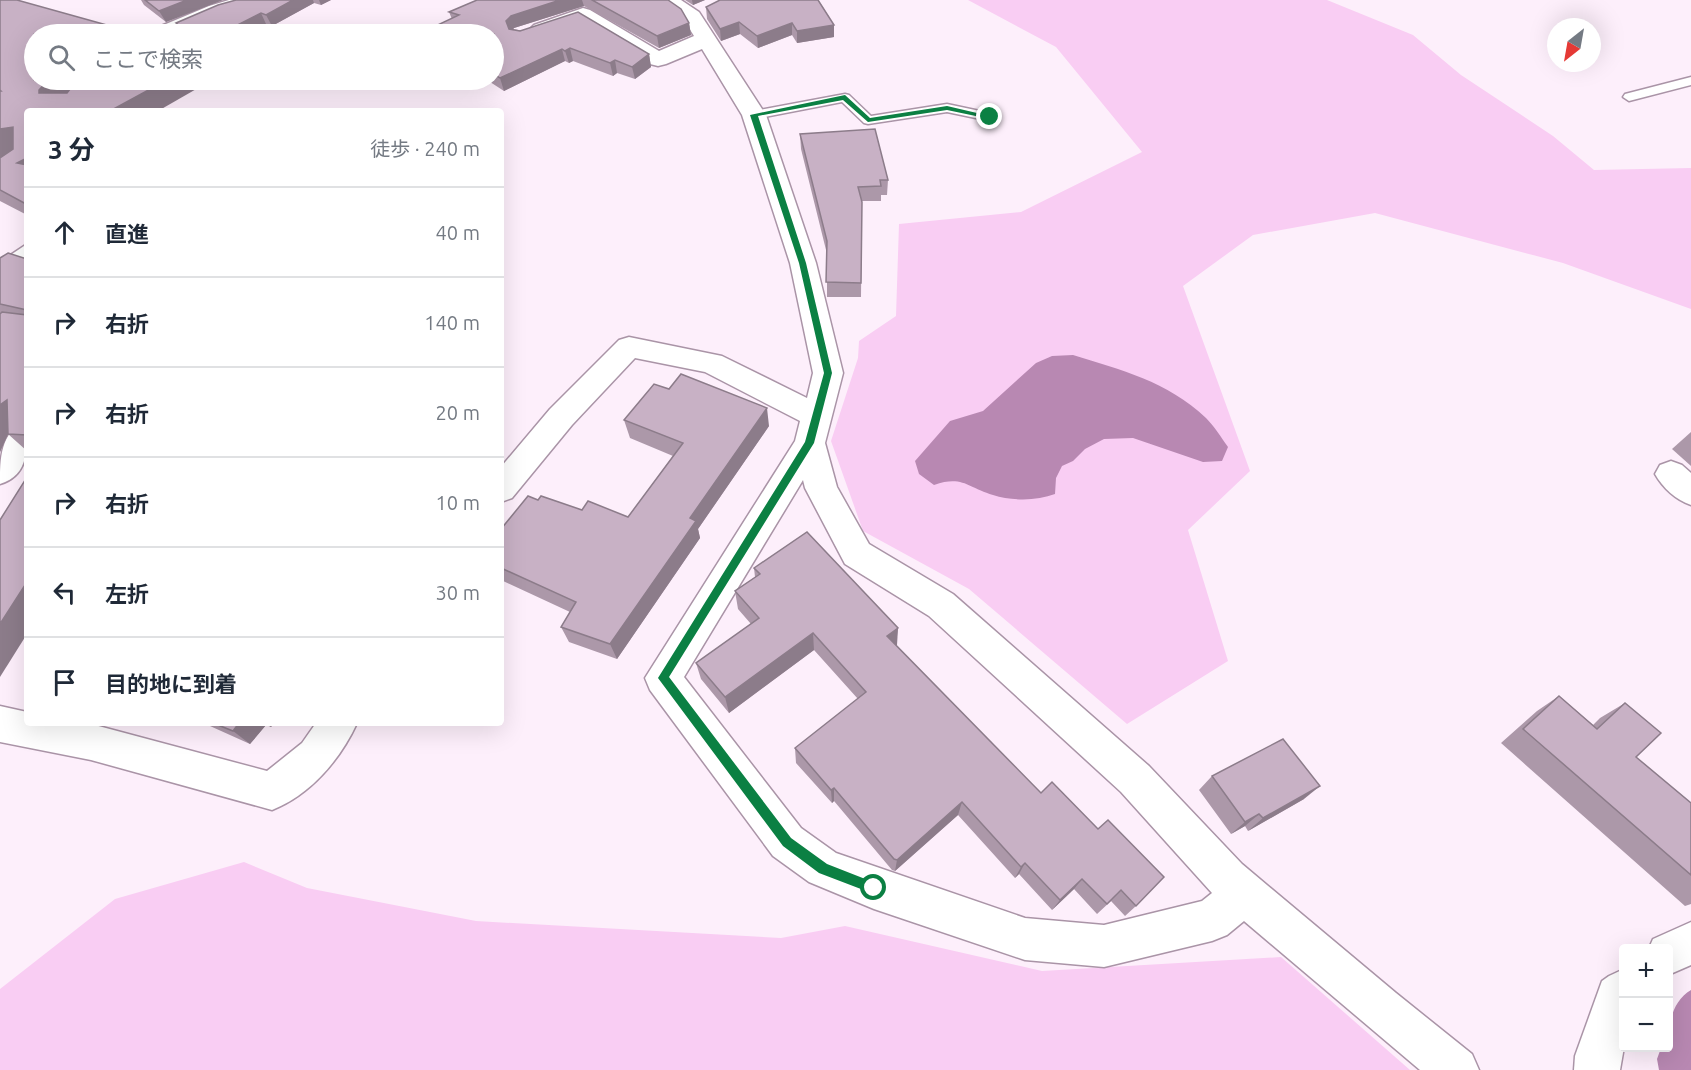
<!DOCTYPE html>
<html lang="ja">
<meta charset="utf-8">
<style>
:root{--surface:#fff;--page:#f6f6f7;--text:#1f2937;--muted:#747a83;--line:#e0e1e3}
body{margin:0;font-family:Ubuntu,"Noto Sans JP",sans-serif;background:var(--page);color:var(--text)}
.controls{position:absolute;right:18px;bottom:18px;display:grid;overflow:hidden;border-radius:6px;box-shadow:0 6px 24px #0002}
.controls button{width:54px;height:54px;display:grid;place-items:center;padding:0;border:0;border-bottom:2px solid var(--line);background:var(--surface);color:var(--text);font:30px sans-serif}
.compass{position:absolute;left:1547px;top:18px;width:54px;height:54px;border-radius:50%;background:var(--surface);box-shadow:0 6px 24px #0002;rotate:211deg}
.stop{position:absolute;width:18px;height:18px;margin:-14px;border:4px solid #0b8043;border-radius:50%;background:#fff}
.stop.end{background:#0b8043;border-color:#fff;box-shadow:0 2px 6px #0008}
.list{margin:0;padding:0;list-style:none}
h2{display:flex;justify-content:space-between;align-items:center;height:78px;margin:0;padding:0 24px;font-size:26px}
h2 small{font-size:20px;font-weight:400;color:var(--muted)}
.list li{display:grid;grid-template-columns:39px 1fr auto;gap:18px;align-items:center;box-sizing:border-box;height:90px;padding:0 24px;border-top:2px solid var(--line)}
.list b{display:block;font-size:22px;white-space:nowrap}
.list em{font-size:20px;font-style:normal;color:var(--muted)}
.icon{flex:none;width:33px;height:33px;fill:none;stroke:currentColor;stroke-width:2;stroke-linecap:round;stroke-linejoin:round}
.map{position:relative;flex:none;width:1691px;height:1070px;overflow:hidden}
.search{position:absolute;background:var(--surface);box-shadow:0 6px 24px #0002;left:24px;top:24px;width:480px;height:66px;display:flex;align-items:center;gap:15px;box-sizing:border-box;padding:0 21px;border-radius:33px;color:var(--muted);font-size:22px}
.panel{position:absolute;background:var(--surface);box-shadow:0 6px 24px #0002;left:24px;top:108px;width:480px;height:618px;border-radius:6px}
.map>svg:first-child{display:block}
.green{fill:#f9cdf3}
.water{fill:#b888b2}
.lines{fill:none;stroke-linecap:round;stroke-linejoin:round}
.service-casing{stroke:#aa94a7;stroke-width:3}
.minor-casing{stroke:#aa94a7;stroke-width:3}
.service{fill:#fff;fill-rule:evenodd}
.minor{fill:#fff;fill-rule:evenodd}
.wall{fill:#ac98a9}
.shaded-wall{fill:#8c7c8a}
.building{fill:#c8b1c5;stroke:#8c7c8a;stroke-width:1.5}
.route{fill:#0b8043}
</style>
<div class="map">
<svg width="1691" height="1070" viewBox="0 0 1691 1070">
<rect width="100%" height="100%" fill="#fdeffb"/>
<g class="green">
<path d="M968,0h359l86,35 48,40 92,61 41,34 97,-2v141l-128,-46 -188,-50 -122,22 -70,51 67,185 -62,59 40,131 -101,63 -158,-135 -106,-58 -32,-90 27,-83 1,-17 37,-25 3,-92 122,-12 121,-60 -86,-105z"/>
<path d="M244,862l63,26 169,33 305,17 64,-12 197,45 239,-14 129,113h-1410v-81l115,-90z"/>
</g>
<g class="water">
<path d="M1073,355c48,15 94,26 133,63 8,8 15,19 22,29l-6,14 -19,1 -70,-24 -29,1 -19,10 -12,12 -11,5 -6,12 -1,16c-18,7 -43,7 -62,1 -25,-7 -30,-20 -59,-10l-15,-11 -4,-13 35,-40 33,-10 53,-48 16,-7z"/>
<path d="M1691,990v80h-32l-2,-11 4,-11h7c0,-22 3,-46 23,-58z"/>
</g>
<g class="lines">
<g class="service-casing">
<g id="service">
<path d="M1691,77v8l-62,16 -6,-4 2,-3z"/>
<path d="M845,94l4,1 22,21 76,-12 47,10 2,3 -6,4 -43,-9 -79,12 -4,-1 -22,-21 -88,17 -6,-4 6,-4z"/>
<path d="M27,244v12l-27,18v-12z"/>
</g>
</g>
<g class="minor-casing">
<g id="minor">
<path d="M229,0h32l-3,4 -35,10 -45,20h-27l3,-5 55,-23z"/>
<path d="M657,0h24l18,12 67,103 50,148 27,110 -18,70 12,44 32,57 84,50 196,172 93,98 154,129 76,61 7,16h-59l-176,-149 -17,14 -15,6 -108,26 -79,-7 -151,-51 -65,-27 -36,-26 -123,-166 -5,-12 150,-237 5,-20 -95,-49 -70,-14 -63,67 -60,73 -11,4v-35l49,-58 69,-69 10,-3 93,19 85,42 6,-25 -23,-110 -48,-148 -40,-66 -36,15 -8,2 -8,-2 -69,-42 -40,13 -7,-2 -4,-4 4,-4 49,-17 7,2 69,41 35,-15 -10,-16zM803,480l2,8 40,76 84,52 192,176 91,101 -10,8 -98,24 -79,-7 -189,-65 -35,-25 -117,-151z"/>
<path d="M27,421c0,26 3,54 -27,63 0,-25 0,-53 27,-63z"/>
<path d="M1671,461l11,4 9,8v32c-15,-5 -28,-17 -36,-31l5,-9z"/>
<path d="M0,706l27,6v11l64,1 176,47 35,-28 14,-20h41c-17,37 -47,72 -85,87l-181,-50 -91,-18z"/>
<path d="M1691,922v43l-23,10v-27h-19l4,-9z"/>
<path d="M1624,969v78l-4,23h-46l1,-14 27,-75 7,-5z"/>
</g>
</g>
<use href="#service" class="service"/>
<use href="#minor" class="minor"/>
</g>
<g class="wall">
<path d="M0,0l34,34 -7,77v104l-27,-14z"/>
<path d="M141,0h82l-57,22 -22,-17z"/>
<path d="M236,0h95l-10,5 -7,-2 -42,23 -6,-2 -19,10h-65l-6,-11z"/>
<path d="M477,0h191l21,23 2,12 -32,13 -75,-42 -70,22 -1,1 136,25 2,13 -16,12 -18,-6 -4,3 -40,-15 -4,2 -4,-2 -61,30 -17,-11h7v-46h-65l-2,-4 25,-11 -3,-7z"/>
<path d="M685,0h20l-12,5z"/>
<path d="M819,1l15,24v12l-37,6 -5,-8 -34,13 -18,-14 -19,7 -14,-22 -1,-12z"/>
<path d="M800,134l88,46 -1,15h-6v6h-19l-1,96h-34v-43l-26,-105z"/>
<path d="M0,258l27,1v192l-19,-17 -8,18v-138l1,-1h-1z"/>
<path d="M624,420l145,6 -71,103 2,9 -83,121 -48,-17 -8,-15 9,-15 -69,-32v-51l37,-29 44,10 46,7 45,-61 -43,-18z"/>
<path d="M1691,432v34l-19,-17z"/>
<path d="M754,568l144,60 -2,17 240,261 -11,10 -14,-15 -14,13 -23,-25 -22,21 -33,-36 -4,4 -57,-63 -63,56 -3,-1 -58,-69 -2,2 -36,-40 -1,-15 63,-49 -44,-49 -85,63 -28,-34 -5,-16 55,-39 -13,-15 -3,-18 20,-14z"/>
<path d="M1559,696l34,29 7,-7 25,-15 11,54 55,46v101l-6,2 -184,-163 36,-32z"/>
<path d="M205,723h69l-3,4 -5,-2 -16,19 -40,-18z"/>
<path d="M1212,776l92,23 -56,32 -3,-5 -14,8 -32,-44z"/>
</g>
<g class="shaded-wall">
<path d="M187,0h36l-57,22 -7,-11z"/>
<path d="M293,0h20l1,3 -42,23 -6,-11z"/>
<path d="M319,0h12l-10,5z"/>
<path d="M560,0h22l2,6 -70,22 -4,6 -4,-13 5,-5z"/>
<path d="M692,0h13l-12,5z"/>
<path d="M261,13l5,11 -19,10h-27z"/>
<path d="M739,22l1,12 -19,7 -1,-12z"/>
<path d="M689,23l2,12 -32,13 -2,-12z"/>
<path d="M792,23v12l-34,13 -1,-12z"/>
<path d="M834,25v12l-37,6v-12z"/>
<path d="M570,48l3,13 -4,2 -4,-12z"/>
<path d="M562,49l3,12 -61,30 -4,-13z"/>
<path d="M649,54l2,13 -16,12 -3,-12z"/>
<path d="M615,60l2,13 -4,3 -3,-13z"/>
<path d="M48,80h30l-25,30 -14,-17v-3z"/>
<path d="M167,80h45l-54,31h-48z"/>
<path d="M13,127l14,17 -27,16v-31z"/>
<path d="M27,158v17l-10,-12z"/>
<path d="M7,400l3,30 -10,22v-47z"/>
<path d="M767,408l2,18 -71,103 2,9 -83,121 -7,-15 80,-126z"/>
<path d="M27,582v52l-27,43v-53z"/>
<path d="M898,628l-1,17 -11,8 1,-17z"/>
<path d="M813,633l1,17 -85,63 -4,-16z"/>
<path d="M239,723h25l2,2 -16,19 -17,-13z"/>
<path d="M266,723h8l-3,4z"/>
<path d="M1320,786l-16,13 -56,32 15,-13z"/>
<path d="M834,788v13l-2,2 -1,-13z"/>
<path d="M962,802l-4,13 -63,56 2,-11z"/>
<path d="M1259,814l-14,12 -14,8 14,-12z"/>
<path d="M1025,863l-6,11 -4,4 6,-11z"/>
<path d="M1082,879l-8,10 -22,21 8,-10z"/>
</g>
<g class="building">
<path d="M0,0h17l122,34h-105v46h14l-9,10v3h28l10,-13h90l-57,31h-83v47l-10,5 10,2v38l-1,1 -26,-14v-32l13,-9v-22l-13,2v-38h1l-1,-1z"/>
<path d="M145,0h42l-28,11z"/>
<path d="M236,0h57l-27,15 -5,-2 -41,21h-29l-15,-11 42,-18z"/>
<path d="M477,0h83l-49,16 -5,5 3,8 11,2 58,-19 71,42 -17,13 -17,-7 -5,3 -40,-15 -5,3 -3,-2 -62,29 -6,-4v-40h-60l-7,-4 32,-15 -10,-3z"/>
<path d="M592,0h76l13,9 8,14 -32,13z"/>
<path d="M720,0h98l16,25 -37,6 -5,-8 -35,13 -18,-14 -19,7 -14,-22z"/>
<path d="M875,129l13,51h-8l1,6 -23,1 4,15 -1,81 -35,-1 1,-41 -27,-107z"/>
<path d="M8,253l19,6v51l-27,-6v-46z"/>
<path d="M2,312l25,3v120l-19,-1 -1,-34 -7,5v-91z"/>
<path d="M681,374l86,34 -77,110 6,3 -86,123 -49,-17 15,-25 -75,-34v-39l27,-33 10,4 3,-4 41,14 6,-9 40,16 55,-74 -59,-23 30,-36 15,5z"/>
<path d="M27,477v105l-27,42v-104z"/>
<path d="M807,532l91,96 -11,8 154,157 11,-11 46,47 10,-9 56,57 -28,29 -15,-16 -14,14 -25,-25 -22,21 -35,-37 -4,4 -59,-65 -65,58 -3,-1 -60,-71 -3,2 -36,-42 71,-56 -53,-59 -88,64 -29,-34 63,-45 -24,-27 25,-17 -6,-6z"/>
<path d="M1559,696l38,33 28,-26 36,30 -25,24 55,46v72l-168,-146z"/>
<path d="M213,723h26l-6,8z"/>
<path d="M1283,739l37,47 -57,32 -4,-4 -14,8 -33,-46z"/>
</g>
<path class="route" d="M845,95l25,23 77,-12 47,11 -4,2 -43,-9 -79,12 -25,-22 -85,16 48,147 26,110 -18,70 -145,234 122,161 36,26 51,20v8l-4,2 -55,-21 -36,-27 -125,-168 147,-236 19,-69 -25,-110 -49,-148z"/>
</svg>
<div class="controls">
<button>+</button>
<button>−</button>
</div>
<svg class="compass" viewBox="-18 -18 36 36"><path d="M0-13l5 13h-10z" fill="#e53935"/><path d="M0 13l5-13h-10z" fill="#747a83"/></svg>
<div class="stop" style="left:874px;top:888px"></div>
<div class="stop end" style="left:990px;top:117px"></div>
<div class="search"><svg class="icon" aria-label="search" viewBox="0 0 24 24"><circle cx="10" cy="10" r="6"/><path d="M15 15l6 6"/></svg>ここで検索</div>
<section class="panel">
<h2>3 分<small>徒歩 · 240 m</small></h2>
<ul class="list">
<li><svg class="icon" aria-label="ahead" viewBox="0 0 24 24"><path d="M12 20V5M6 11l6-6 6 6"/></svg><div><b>直進</b></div><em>40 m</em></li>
<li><svg class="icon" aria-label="right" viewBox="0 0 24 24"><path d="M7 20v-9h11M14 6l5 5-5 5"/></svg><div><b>右折</b></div><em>140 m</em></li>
<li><svg class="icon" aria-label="right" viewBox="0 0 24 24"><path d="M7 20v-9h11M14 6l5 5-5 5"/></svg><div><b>右折</b></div><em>20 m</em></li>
<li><svg class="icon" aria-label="right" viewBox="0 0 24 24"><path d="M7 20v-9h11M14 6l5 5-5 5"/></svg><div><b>右折</b></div><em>10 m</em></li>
<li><svg class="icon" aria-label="left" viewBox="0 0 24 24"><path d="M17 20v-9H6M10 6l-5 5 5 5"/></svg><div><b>左折</b></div><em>30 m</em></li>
<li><svg class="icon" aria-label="arrive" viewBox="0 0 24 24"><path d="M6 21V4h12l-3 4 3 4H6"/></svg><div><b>目的地に到着</b></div></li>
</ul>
</section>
</div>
